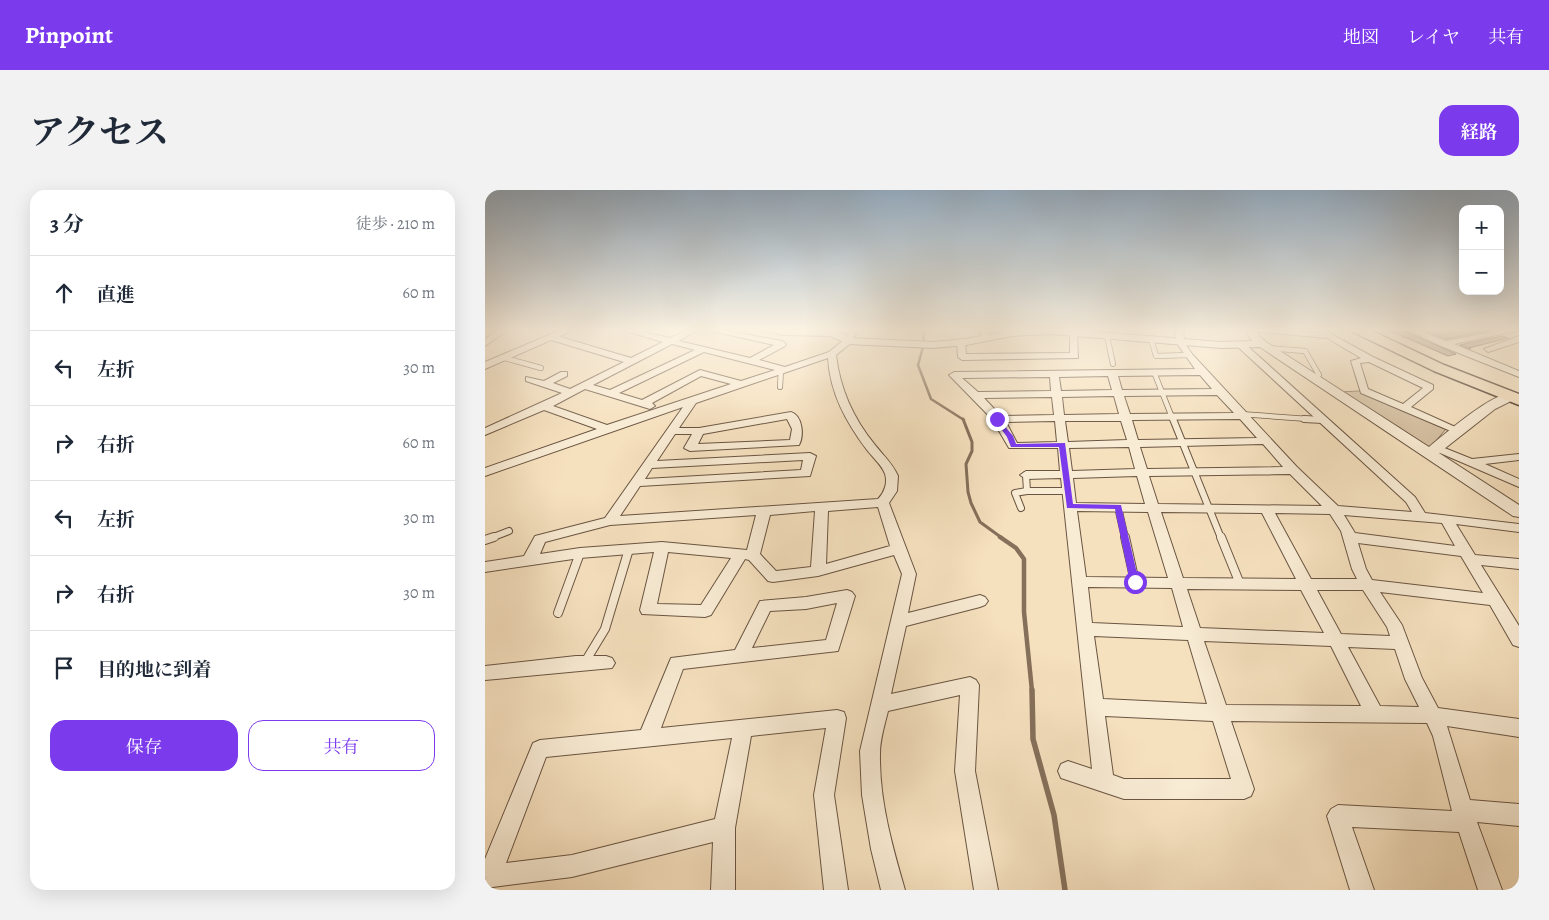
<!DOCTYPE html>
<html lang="ja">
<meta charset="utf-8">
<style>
:root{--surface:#fff;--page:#f2f2f3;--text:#1f2937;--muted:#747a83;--line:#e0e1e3;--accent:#7c3aed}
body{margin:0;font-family:Alegreya,"Noto Serif JP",serif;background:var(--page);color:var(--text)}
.controls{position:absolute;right:15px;top:15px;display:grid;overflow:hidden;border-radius:10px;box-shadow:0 5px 20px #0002}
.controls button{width:45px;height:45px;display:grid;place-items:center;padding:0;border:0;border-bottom:1px solid var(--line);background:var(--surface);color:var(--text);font:25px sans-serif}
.stop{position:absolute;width:15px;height:15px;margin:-11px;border:4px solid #7c3aed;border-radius:50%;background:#fff}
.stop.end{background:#7c3aed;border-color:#fff;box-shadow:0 1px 5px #0008}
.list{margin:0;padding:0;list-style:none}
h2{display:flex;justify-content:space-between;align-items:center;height:65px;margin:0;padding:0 20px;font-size:21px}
h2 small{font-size:16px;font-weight:400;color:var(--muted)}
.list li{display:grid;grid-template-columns:32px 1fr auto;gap:15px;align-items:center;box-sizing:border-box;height:75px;padding:0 20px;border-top:1px solid var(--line)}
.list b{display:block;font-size:19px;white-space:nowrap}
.list em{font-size:16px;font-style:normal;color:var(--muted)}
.actions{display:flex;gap:10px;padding:15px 20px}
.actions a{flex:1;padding:11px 0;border:1px solid var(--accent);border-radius:15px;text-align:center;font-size:18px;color:var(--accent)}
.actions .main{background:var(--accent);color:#fff}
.icon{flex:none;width:28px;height:28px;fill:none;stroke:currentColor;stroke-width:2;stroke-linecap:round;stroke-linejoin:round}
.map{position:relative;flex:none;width:1034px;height:700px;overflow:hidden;border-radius:15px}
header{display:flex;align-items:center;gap:30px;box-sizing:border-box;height:70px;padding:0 25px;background:var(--accent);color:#fff}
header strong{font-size:24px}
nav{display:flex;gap:28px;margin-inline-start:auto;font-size:18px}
.intro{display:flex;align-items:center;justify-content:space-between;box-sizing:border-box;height:120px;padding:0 30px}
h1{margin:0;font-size:35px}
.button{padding:12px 22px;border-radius:15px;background:var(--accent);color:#fff;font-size:18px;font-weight:700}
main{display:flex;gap:30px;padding:0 30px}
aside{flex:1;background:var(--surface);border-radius:15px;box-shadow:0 5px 20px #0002}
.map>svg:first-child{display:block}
.green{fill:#d6c1a3;stroke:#88745e}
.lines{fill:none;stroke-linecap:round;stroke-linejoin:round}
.stream-far3{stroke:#85705b;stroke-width:2.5}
.stream-far2{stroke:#85705b;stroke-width:3}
.stream-far1{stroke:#85705b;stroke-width:4.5}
.stream{stroke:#85705b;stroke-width:5.5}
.building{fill:#9c876f;stroke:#3b2619}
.service-far2-casing{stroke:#6a5542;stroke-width:6}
.service-far1-casing{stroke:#6a5542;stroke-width:8}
.service-casing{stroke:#6a5542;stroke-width:10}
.minor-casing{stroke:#6a5542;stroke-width:2}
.tertiary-casing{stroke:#6a5542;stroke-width:2}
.trunk-casing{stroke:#3b2619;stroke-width:3}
.service-far2{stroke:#f9ecd5;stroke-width:4.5}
.service-far1{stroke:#f9ecd5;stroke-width:6}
.service{stroke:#f9ecd5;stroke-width:8}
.minor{fill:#f9ecd5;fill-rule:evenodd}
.tertiary{fill:#f9ecd5;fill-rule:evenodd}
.trunk{fill:#f6e1bf;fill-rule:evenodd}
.route{fill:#7c3aed}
</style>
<header>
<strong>Pinpoint</strong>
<nav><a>地図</a><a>レイヤ</a><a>共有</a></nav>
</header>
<div class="intro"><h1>アクセス</h1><a class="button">経路</a></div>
<main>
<aside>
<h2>3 分<small>徒歩 · 210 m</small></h2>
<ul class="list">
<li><svg class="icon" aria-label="ahead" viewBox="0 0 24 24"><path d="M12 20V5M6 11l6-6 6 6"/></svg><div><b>直進</b></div><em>60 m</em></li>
<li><svg class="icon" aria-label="left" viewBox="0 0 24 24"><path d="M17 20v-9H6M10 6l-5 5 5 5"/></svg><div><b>左折</b></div><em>30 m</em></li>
<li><svg class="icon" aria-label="right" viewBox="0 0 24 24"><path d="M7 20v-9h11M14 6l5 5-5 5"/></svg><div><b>右折</b></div><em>60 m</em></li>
<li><svg class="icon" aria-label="left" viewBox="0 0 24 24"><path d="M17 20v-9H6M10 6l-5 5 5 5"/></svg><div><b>左折</b></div><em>30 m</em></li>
<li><svg class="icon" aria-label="right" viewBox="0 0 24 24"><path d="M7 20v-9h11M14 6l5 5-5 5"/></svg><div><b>右折</b></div><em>30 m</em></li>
<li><svg class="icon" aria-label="arrive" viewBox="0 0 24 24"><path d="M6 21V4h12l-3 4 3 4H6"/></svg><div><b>目的地に到着</b></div></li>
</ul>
<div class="actions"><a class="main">保存</a><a>共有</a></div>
</aside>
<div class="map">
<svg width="1034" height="700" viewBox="0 0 1034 700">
<rect width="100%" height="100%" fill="#f6e1bf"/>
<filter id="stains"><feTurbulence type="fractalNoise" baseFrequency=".004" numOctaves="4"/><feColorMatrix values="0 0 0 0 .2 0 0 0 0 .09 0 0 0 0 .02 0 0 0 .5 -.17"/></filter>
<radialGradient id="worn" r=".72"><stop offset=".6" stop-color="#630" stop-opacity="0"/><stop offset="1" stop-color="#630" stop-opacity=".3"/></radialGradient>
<path class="green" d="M874,201l87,38 -18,21 -89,-58z"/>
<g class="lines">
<path class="stream-far3" d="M439,139l-1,18 -5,18 13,34 33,21"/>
<path class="stream-far2" d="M478,229l9,23v9l-6,13 2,28 3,11 9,19 22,16"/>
<path class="stream-far1" d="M515,347l16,11 8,11v53l8,79"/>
<path class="stream" d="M547,500l1,49 21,76 11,75"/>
</g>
<g class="building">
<path d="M901,139h17l1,2 52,23 -8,2z"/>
<path d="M934,139h64l5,2 -42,8z"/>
<path d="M1017,146l6,2 -39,10 2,1 -11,-4z"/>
</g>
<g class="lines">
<g class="service-far2-casing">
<g id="service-far2">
<path d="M622,146l6,28"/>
<path d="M666,149l5,17 32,-1"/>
<path d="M783,158l37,3 14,24 -6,4"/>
<path d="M20,168l36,10"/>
<path d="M669,182l19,48"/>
<path d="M295,197l1,-17"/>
<path d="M755,224l82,6"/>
</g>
</g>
<g class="service-far1-casing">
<g id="service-far1">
<path d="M688,229l48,119"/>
<path d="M819,229l19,1"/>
<path d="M542,301h41"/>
<path d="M633,317l7,31"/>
<path d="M536,318l-6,-15 12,-2 -1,-16"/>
<path d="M6,348l18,-7"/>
</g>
</g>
<g class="service-casing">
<g id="service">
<path d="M640,347l10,45"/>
<path d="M736,347l19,47"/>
<path d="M0,350l9,-3"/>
<path d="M73,423l22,-60"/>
<path d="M100,472l20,-33 24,-80"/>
</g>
</g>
<g class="minor-casing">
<g id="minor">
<path d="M15,139h9l-24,17v-7z"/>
<path d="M133,139h12l40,9 20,-9h9l-20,12 71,17 24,-13 -71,-16h14l65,12 4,3 -1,2 -26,14 26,7 44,-15 16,-13 4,-7 7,2 -5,9 -15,12c4,34 17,63 39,90 8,10 18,19 23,31l-1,15 -8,12 27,71 -8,39 72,-18 5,2 3,4 -3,4 -5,2 -74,19 -15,68 79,-17 6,3 3,5 -4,86 23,119h-24l-19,-119 5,-76 -72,16c-3,13 -8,28 -8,42 -1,47 12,92 25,137h-24l-10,-41 -9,-54 -2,-44 42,-177 -8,-19 -76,21 -45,6 -5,-1 -19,-21 -4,-1 -34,56 -6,2 -63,-3 -2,-4 14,-58 -74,6 -95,14v-10l39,-6 11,-20 70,-18 78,-111 -198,69v-8l112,-39 -53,-19 -59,25v-7l77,-35 -36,-12v-4l18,4 17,-9h6v4l-14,7 17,6 54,-27 -76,-23v-4h6l77,23 32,-16zM187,154l23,6 -85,40 -17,-5zM219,162l71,18 -34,11 -41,-11 -58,30 -23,-7zM343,168c2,35 18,64 39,92 6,8 15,15 18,24 3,9 -1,19 -7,25l-258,17 20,-30 170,-10 6,-20 -6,-3 -153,8 18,-27h17l-8,14 6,3 109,-6c5,-9 4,-29 -8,-33l-92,16h-20l17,-25zM216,186l30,8 -124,41 -54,-19 32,-17 65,20 5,-3 -3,-3zM302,229l5,10 -2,11 -92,4 5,-10zM318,270l-2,10 -156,9 7,-11zM393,317l12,39 -64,18 2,-53zM330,321l-4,56 -35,4 -16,-17 10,-39zM271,325l-9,35 -85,-8 -82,6 -40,6 5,-12 65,-17zM183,362l63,6 -30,47 -44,-1z"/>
<path d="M494,139h8l3,9 -1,2h-6z"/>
<path d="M690,139h8l1,13 8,12 105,113 41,39 74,6 -6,-10 -168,-155v-4h6l171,154 10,16 94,11v8l-63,-8 19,31 44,4v10l-38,-4 38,61v21l-6,-2 -23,-40 -110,-13 22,33 20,53 16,30 81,11v18l-72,-11 23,74 49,4v22l-42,-4 25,68h-24l-19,-58 -107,-5 22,63h-24l-23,-74 4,-7 7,-4 114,6 -19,-75 -6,-13 -196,-2 23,68 -3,7 -7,3h-120l-63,-21 -3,-7 3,-7 7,-3 24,8 -31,-291 -35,1 -6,-4 6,-4h34l-2,-23h-49l-17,-29 -43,-44 5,-3 241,-3 -19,-27zM715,185l12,14 -90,1 -4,-14zM623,186l4,14 -51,1 -2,-14zM565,187l1,14 -73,1 -16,-14zM732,205l17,18 -104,1 -6,-18zM629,206l5,18 -55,1 -2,-18zM567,207l2,18 -53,1 -17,-18zM755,229l17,19 -119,2 -6,-20zM570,231l2,21 -40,1 -11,-21zM580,231h56l6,19 -59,2zM778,254l20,23 -136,2 -7,-22zM644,257l6,22 -63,2 -3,-23zM805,284l32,32 -164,-2 -9,-28zM652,286l8,28 -69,-1 -3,-25zM592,321l71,1 20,66 -82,-1zM676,322l101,1 34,66 -113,-1zM790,323l55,1 11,17 11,38 5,10h-46zM859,325l98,8 13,23 -100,-13zM873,353l103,13 22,37 -111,-13 -6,-11zM603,397l84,1 11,39 -91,-4zM702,399l114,1 23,43 -124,-5zM832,400h46l24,37 3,9 -49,-2zM609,446l94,4 19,64 -104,-5zM719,451l127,5 30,60 -135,-1zM863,457l47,2 10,30 14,28 -39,-1zM620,526l108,5 18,58h-107l-11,-4z"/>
<path d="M761,139h26l46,4 -5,-4h9l51,28 60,28v4l-22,18 51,23 -1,2h-8l-92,-39 -10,-32 10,-3 -34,-20 -77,-7zM884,172l54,26 -20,16 -35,-15 -8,-26z"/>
<path d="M920,139h10l31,12 61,-12h12l-2,2 -63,13 65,27v6l-78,-31z"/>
<path d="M585,141l7,2 1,25 -116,2 -4,-3 -1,-15 4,-3 4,3 1,12 104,-1z"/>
<path d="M1034,146v6l-31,10 -4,-3z"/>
<path d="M952,255l35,14 47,-5v6l-34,4 34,15v8l-86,-37 -2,-2 2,-2z"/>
<path d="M362,400l5,2 3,4 -17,55 -155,18 -22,59 176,-18 7,2 2,6 -12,77 14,95h-24l-10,-95 12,-67 -75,8 -16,92v62h-24l2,-48 -141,35 -87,11v-29l48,-116 7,-3 101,-10 30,-72 64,-8 25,-49 46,-4zM352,413l-11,37 -74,8 18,-37 36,-2zM247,548l-17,81 -143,36 -66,8 40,-106z"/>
<path d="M91,466h30l6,2 3,5 -3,5 -127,12v-14z"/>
</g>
</g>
<g class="tertiary-casing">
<g id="tertiary">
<path d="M78,139h13l-91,40v-7z"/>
<path d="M276,139c19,-2 75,-4 89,9l83,4 33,-3 46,-9 49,-1 160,13 31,-1 -7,-12h10l3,6 8,7 163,105c16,-13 67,-58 86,-54l2,3 -2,3 -20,10 -56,44 80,52v12l-6,-1 -253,-169 -39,1 -169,-14 -40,2 -46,9 -33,3 -85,-4 -18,-8 -46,-1 -22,-4z"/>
</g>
</g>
<g class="trunk-casing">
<path id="trunk" d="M866,139h17l76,36 75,29v11l-85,-34 -81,-39z"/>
</g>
<use href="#service-far2" class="service-far2"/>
<use href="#service-far1" class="service-far1"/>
<use href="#service" class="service"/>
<use href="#minor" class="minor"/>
<use href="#tertiary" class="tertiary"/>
<use href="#trunk" class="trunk"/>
</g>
<linearGradient id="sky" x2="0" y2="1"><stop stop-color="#94acc1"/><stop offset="0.59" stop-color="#fbf2e2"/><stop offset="1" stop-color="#fbf2e2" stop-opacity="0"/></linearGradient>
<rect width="1034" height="237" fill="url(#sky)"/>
<path class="route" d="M512,227l16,19 3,8 49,-1 8,61 48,1 18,77 -1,3 -3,1 -5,-4 -15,-73 -48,-1 -8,-61h-48l-4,-10 -13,-18z"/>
<rect width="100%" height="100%" filter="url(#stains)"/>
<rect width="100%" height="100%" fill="url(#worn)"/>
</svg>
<div class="controls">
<button>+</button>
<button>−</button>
</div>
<div class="stop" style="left:650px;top:392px"></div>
<div class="stop end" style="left:512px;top:229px"></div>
</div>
</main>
